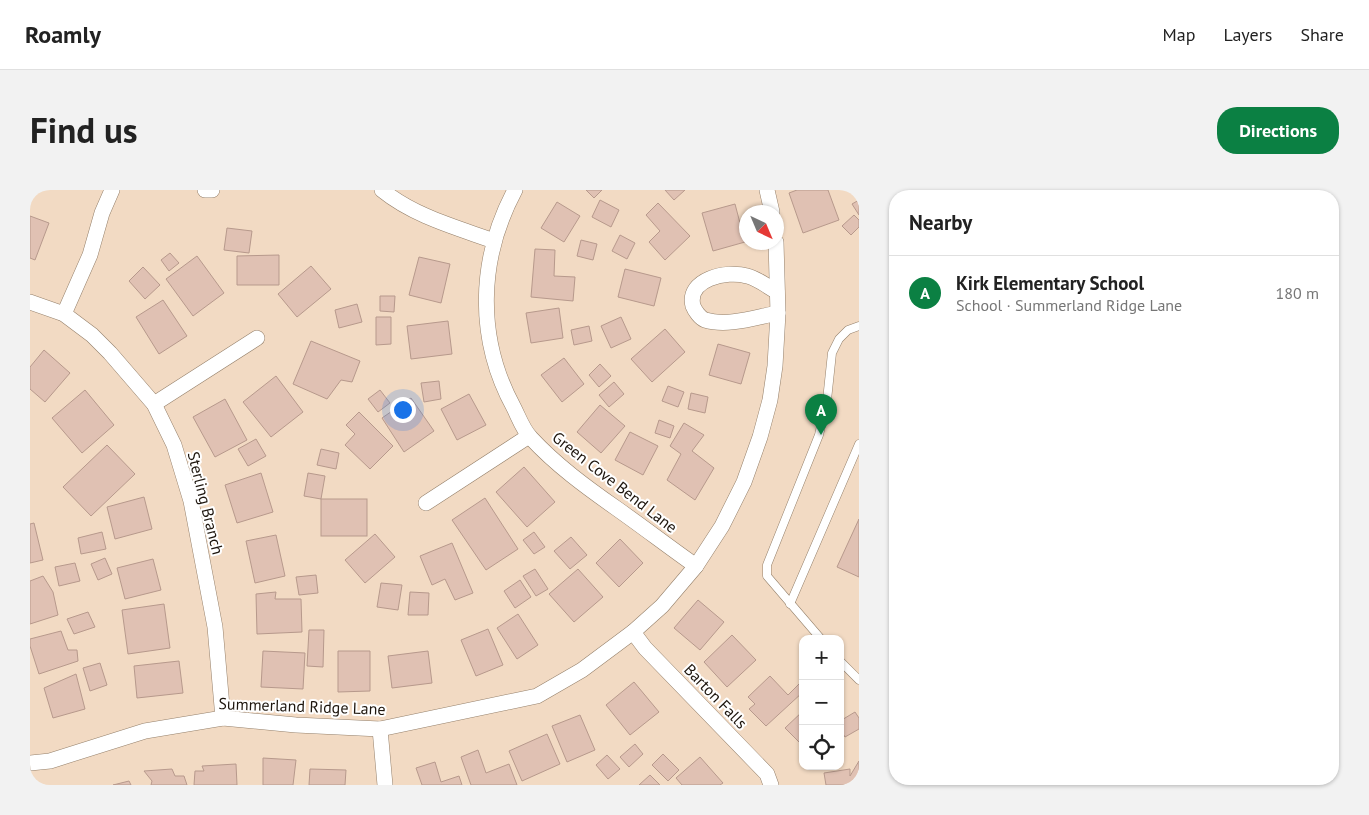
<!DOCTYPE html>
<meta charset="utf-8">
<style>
:root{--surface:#fff;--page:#f2f2f2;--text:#222;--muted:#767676;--line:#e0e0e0;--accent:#0b8043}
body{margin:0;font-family:"PT Sans",sans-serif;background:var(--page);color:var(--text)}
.controls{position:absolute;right:15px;bottom:15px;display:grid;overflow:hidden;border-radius:10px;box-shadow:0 1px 4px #0004}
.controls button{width:45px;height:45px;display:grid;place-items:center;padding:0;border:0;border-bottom:1px solid var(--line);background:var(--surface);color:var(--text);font:25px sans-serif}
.compass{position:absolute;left:709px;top:15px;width:45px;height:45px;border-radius:50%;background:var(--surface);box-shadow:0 1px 4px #0004;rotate:136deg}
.you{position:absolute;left:372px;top:219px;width:18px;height:18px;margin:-12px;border:4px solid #fff;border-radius:50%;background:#1a73e8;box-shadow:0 0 0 8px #1a73e833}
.badge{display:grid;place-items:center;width:32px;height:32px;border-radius:50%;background:var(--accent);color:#fff;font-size:16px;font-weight:700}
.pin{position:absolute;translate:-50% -41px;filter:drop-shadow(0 1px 2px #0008)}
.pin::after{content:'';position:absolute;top:26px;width:18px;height:15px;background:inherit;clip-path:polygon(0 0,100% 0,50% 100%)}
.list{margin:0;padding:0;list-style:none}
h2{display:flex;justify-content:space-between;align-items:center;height:65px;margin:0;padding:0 20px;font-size:21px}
h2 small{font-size:16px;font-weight:400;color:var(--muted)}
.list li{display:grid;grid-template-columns:32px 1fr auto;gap:15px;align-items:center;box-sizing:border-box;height:75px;padding:0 20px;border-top:1px solid var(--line)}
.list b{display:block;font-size:19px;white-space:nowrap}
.list p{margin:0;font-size:16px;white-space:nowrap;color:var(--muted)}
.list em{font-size:16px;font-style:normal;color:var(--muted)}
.icon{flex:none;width:28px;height:28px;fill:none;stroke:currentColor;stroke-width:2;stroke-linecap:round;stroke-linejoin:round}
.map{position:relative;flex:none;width:829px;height:595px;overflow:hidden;border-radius:20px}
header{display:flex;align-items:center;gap:30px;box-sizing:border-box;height:70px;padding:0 25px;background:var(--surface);border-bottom:1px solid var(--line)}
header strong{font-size:24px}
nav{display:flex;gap:28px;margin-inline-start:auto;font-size:18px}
.intro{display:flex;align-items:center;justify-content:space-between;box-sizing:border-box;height:120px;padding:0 30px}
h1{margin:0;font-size:35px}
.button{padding:12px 22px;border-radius:20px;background:var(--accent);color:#fff;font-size:18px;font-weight:700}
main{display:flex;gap:30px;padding:0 30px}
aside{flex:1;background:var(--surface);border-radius:20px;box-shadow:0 1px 4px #0004}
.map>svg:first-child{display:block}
.building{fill:#e0c1b3;stroke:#b7998c}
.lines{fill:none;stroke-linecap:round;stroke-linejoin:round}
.lane-casing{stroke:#95806b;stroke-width:9}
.street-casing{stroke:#95806b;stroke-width:16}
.lane{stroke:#fff;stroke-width:8}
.street{stroke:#fff;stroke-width:15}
.labels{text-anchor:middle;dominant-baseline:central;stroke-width:4;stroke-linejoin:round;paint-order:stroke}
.street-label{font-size:16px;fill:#1e160e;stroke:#fff}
</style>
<header>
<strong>Roamly</strong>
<nav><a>Map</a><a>Layers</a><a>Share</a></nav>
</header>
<div class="intro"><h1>Find us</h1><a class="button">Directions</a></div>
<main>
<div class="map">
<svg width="829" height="595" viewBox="0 0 829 595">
<rect width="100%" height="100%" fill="#f2dac3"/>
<g class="building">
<path d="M556,0h16l-8,8z"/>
<path d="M635,0h20l-11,10z"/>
<path d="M767,0h31l11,30 -36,13 -14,-40z"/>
<path d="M570,10l19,10 -8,17 -19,-10z"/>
<path d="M829,10v15l-7,-11z"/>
<path d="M527,12l23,14 -16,26 -23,-14z"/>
<path d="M628,13l32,33 -25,24 -16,-18 11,-11 -14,-16z"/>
<path d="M705,14l10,38 -32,9 -11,-38z"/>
<path d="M824,25l5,5v7l-8,8 -9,-9z"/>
<path d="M0,26l19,7 -14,37 -5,-2z"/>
<path d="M197,38l25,3 -3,22 -25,-3z"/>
<path d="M590,45l15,8 -8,16 -15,-8z"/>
<path d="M551,50l16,4 -4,16 -16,-4z"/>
<path d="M505,59l20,1 -1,26 21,1 -2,24 -42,-4z"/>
<path d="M140,63l9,10 -10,8 -8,-11z"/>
<path d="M249,65v30h-42v-29z"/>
<path d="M167,66l27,37 -31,23 -27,-37z"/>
<path d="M389,67l31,7 -9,39 -32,-8z"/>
<path d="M281,76l20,23 -34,28 -19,-23z"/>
<path d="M113,77l17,18 -15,14 -16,-18z"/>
<path d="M595,79l36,9 -7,28 -36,-9z"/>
<path d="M350,106h15l-1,16 -14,-1z"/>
<path d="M133,110l24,36 -28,18 -23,-37z"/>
<path d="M327,114l5,18 -23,6 -4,-18z"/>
<path d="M529,118l4,30 -32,5 -5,-30z"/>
<path d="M346,127h15v27l-15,1z"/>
<path d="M591,127l10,22 -20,9 -10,-22z"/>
<path d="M418,131l4,33 -41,5 -4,-33z"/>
<path d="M559,136l3,15 -18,4 -3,-15z"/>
<path d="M635,139l20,23 -33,30 -21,-23z"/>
<path d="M281,151l49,20 -8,21 -11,-2 -14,19 -34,-15z"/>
<path d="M688,154l32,9 -9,31 -32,-9z"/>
<path d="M14,160l26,23 -25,29 -15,-13v-22z"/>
<path d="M534,168l20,26 -22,18 -21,-27z"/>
<path d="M570,174l11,12 -12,11 -10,-12z"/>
<path d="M246,186l27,36 -32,25 -28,-35z"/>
<path d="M409,191l2,18 -17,3 -3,-19z"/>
<path d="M584,192l10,12 -15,13 -10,-12z"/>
<path d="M638,196l16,6 -6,15 -16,-6z"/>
<path d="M55,200l29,35 -32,28 -30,-35z"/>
<path d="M350,200l10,13 -12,9 -10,-13z"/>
<path d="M661,203l17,4 -3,16 -17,-4z"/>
<path d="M439,204l17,31 -29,15 -16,-31z"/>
<path d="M381,208l23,33 -30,21 -22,-34z"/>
<path d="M195,209l22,41 -32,17 -22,-40z"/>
<path d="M570,215l25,21 -24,27 -24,-21z"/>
<path d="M329,222l34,34 -23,23 -25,-24 10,-11 -9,-9z"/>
<path d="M629,230l15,6 -4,12 -15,-5z"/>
<path d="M654,233l20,12 -12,16 22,17 -19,32 -28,-20 14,-26 -11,-8z"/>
<path d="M600,242l28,14 -15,29 -28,-15z"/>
<path d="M226,249l10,17 -18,10 -10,-17z"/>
<path d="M77,255l28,29 -44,42 -28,-29z"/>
<path d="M291,259l18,4 -3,16 -19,-4z"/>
<path d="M494,277l31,35 -28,25 -31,-35z"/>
<path d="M231,283l12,39 -36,11 -12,-38z"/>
<path d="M278,283l17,3 -4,23 -17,-3z"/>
<path d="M114,307l8,32 -37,10 -8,-32z"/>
<path d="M455,308l33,51 -32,21 -34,-50z"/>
<rect x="291" y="309" width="46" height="37"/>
<path d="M829,329v58l-22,-10z"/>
<path d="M4,333l9,37 -13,3v-39z"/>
<path d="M72,342l4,17 -25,5 -3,-16z"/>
<path d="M504,342l11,15 -11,7 -11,-14z"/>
<path d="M345,344l20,23 -30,26 -20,-23z"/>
<path d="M246,345l9,41 -30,7 -9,-42z"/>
<path d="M541,347l16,18 -17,14 -16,-18z"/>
<path d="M590,349l23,24 -24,24 -23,-24z"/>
<path d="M422,353l21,50 -18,7 -10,-21 -13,6 -12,-29z"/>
<path d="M75,368l7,16 -14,6 -7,-16z"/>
<path d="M123,369l8,31 -36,9 -8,-31z"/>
<path d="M45,373l5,18 -21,5 -4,-19z"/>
<path d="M505,379l13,20 -12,7 -13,-20z"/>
<path d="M548,379l25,28 -29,25 -25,-28z"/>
<path d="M286,385l2,18 -19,2 -3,-18z"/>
<path d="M13,386l10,16 5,23 -28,9v-43z"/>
<path d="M490,390l11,17 -16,11 -11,-17z"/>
<path d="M351,393l21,2 -4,25 -21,-3z"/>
<path d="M246,402l-1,7h26l1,33 -45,2 -1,-40z"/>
<path d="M380,402l19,1 -1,22h-20z"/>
<path d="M668,410l26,22 -24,28 -26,-22z"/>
<path d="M134,414l6,44 -42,6 -6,-44z"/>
<path d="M58,422l7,15 -21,7 -7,-15z"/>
<path d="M488,424l20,31 -21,14 -20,-31z"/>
<path d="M458,439l15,36 -27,11 -15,-36z"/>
<path d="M279,440h15l-1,37 -16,-1z"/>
<path d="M31,441l7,19h9l1,11 -39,13 -9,-28v-7z"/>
<path d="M702,445l24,25 -29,27 -23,-25z"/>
<path d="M233,461l42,2 -2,36 -42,-2z"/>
<path d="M308,461h32v40l-32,1z"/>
<path d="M398,461l4,32 -40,5 -4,-32z"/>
<path d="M149,471l4,32 -46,5 -3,-32z"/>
<path d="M70,473l7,22 -17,6 -7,-23z"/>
<path d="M46,484l9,35 -32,9 -9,-30z"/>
<path d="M740,486l18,19 15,-15v12l-37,34 -17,-17 6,-5 -7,-7z"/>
<path d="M604,492l25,30 -29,23 -24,-30z"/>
<path d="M773,521v35l-18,-18z"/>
<path d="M825,522l4,6v11l-14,8 -5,-8v-8z"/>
<path d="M550,525l15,35 -28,12 -15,-36z"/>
<path d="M517,544l13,30 -38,17 -13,-30z"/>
<path d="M605,554l8,10 -14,13 -9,-10z"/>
<path d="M448,560l8,23 23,-9 8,21h-46l-10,-28z"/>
<path d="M633,564l16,16 -11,11 -16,-16z"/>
<path d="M577,565l13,14 -12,10 -12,-14z"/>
<path d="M670,567l23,26 -3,2h-38l-6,-7z"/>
<path d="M233,568l33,2 -3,25h-30z"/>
<path d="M829,571v13l-6,11h-27l-2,-12 26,-4v7z"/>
<path d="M405,572l6,20 18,-6 3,9h-40l-6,-17z"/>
<path d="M206,574l1,21h-43l1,-14h9l-2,-5z"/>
<path d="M142,579l3,7h9l3,9h-36l1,-4 -8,-10z"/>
<path d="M280,579l36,1 -1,15h-36z"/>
<path d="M620,585l10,10h-21z"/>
<path d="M99,591l2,4h-18z"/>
</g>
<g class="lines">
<g class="lane-casing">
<g id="lane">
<path d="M760,414l69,-160"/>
<path d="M791,449l-54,-63v-11l52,-130 8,-35 5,-47 7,-14 9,-9 11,-4"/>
<path d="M810,471l19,19"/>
</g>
</g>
<g class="street-casing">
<g id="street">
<path d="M175,0h7"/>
<path d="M352,0c32,26 73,37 112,51"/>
<path d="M485,0c-37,69 -39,149 -1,218 5,10 9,22 17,30 25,27 55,49 85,70 27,19 53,39 80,58"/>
<path d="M737,0l5,22"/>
<path d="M747,102c-9,-5 -20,-14 -30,-16 -20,-6 -61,3 -54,30 2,5 7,12 12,14 23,7 51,-3 73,-7"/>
<path d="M0,112l34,12 28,21 18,18 44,51 20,41 17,56 24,126 8,91"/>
<path d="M34,124l26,-59 12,-42 10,-23"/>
<path d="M124,214l103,-66"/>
<path d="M396,313l103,-67"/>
<path d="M603,442l12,16 122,126 4,11"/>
<path d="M350,539l5,56"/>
<path d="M0,573l20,-2 95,-30 78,-13 73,7 84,4 157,-33 45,-26 51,-38 29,-26 34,-40 26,-40 22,-44 16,-45 10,-37 5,-34 3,-53 -2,-71"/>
</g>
</g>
<use href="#lane" class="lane"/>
<use href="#street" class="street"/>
</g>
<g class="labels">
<g class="street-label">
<text transform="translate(585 292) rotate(38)">Green Cove Bend Lane</text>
<text transform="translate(176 313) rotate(76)">Sterling Branch</text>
<text transform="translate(686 506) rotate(46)">Barton Falls</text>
<text transform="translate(272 516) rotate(2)">Summerland Ridge Lane</text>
</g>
</g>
</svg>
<div class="controls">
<button>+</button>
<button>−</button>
<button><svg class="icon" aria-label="locate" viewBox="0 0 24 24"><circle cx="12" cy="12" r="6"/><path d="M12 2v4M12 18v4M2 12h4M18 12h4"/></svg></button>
</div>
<svg class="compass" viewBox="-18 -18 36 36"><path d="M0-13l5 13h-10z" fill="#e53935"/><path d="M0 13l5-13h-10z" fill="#767676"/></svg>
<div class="you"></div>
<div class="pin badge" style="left:791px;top:245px">A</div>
</div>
<aside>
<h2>Nearby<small></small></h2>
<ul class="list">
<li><span class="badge">A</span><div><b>Kirk Elementary School</b><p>School · Summerland Ridge Lane</p></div><em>180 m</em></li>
</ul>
</aside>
</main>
